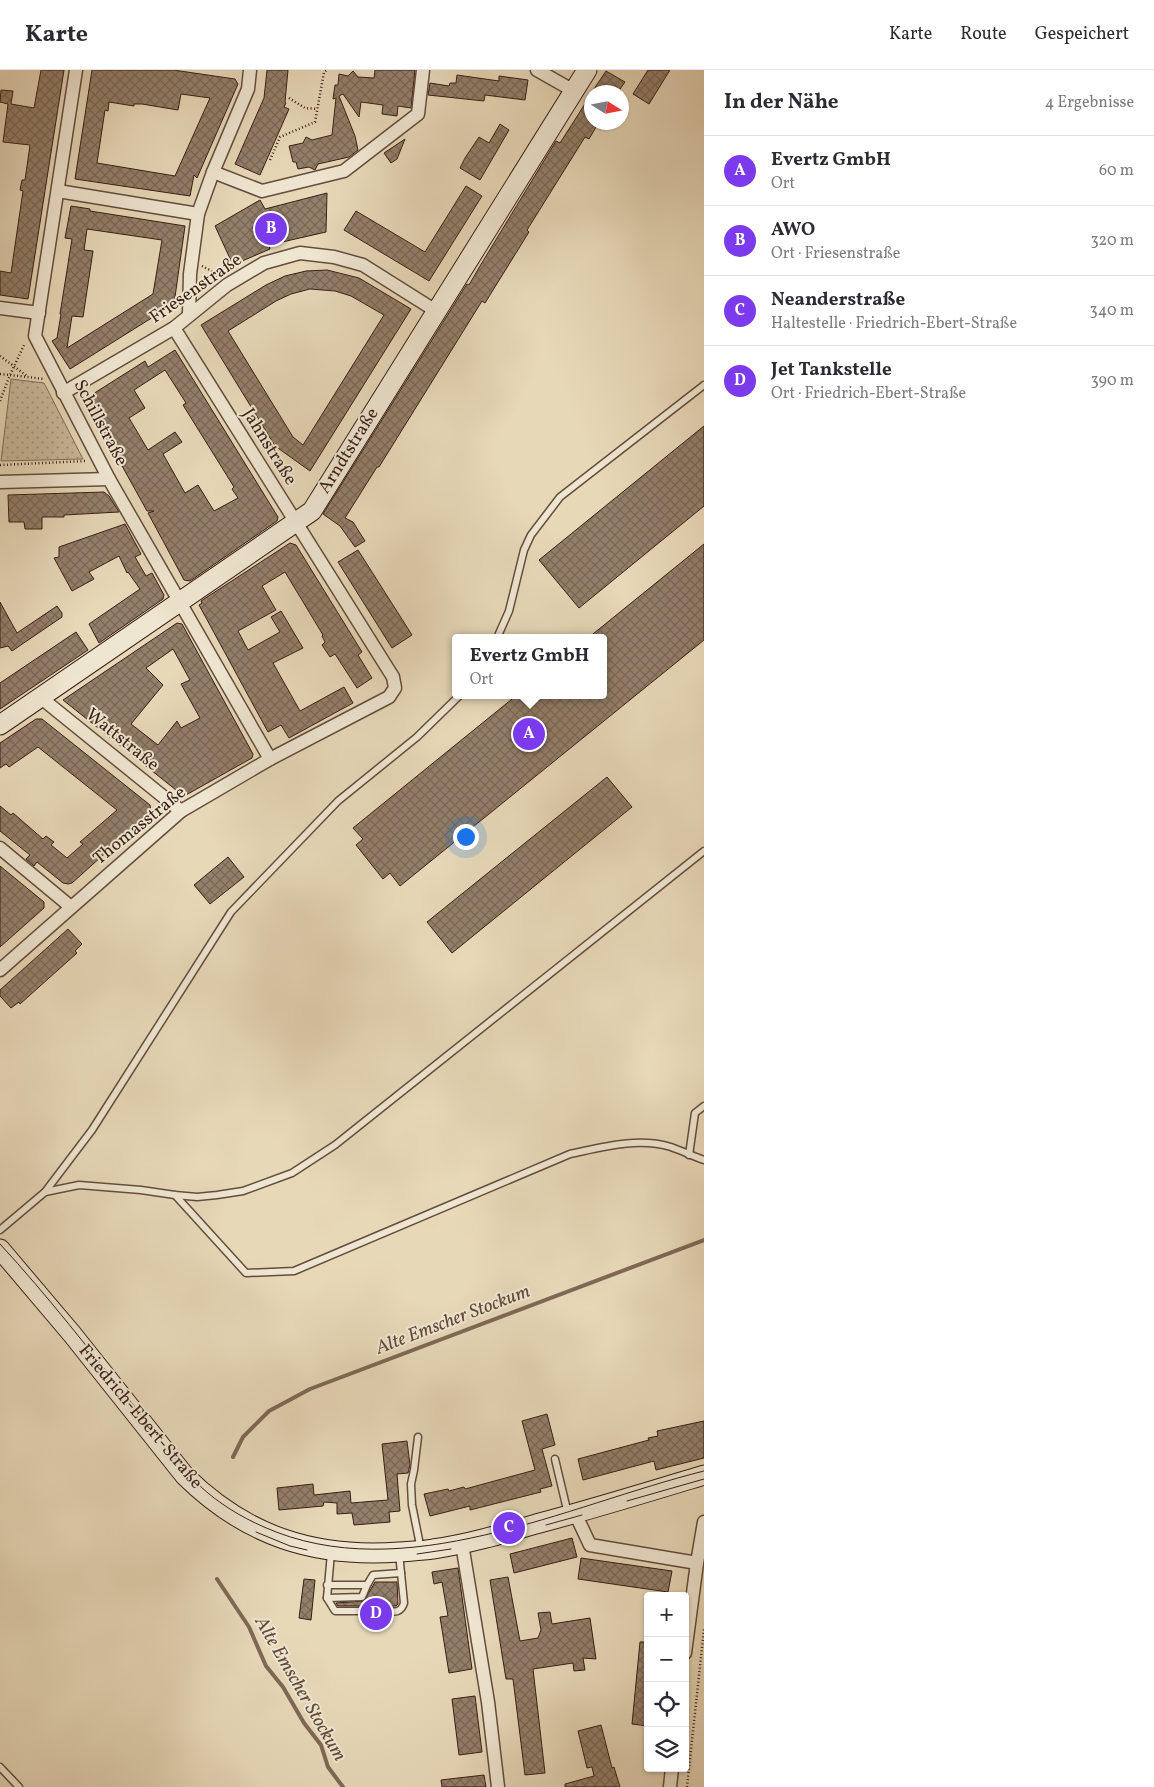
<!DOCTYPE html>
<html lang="de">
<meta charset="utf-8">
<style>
:root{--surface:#fff;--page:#f2f2f3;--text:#2b2b33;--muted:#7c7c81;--line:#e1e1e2;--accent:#7c3aed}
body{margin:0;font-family:Vollkorn,serif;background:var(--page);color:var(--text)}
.controls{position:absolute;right:15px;bottom:15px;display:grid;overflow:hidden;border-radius:5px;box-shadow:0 1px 4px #0004}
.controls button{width:45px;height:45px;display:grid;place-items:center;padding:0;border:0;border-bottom:1px solid var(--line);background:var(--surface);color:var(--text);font:25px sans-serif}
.compass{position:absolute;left:584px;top:15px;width:45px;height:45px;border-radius:50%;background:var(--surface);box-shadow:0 1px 4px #0004;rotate:101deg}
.you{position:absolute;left:465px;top:766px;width:18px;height:18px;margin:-12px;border:4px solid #fff;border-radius:50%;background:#1a73e8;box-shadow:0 0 0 8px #1a73e833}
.badge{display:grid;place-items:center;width:32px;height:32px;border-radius:50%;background:var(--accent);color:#fff;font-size:16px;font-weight:700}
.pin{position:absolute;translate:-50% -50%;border:2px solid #fff;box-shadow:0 1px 5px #0006}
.popup{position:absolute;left:452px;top:564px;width:155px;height:65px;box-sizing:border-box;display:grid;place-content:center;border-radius:5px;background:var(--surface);filter:drop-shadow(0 1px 4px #0005);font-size:16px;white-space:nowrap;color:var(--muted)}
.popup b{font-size:19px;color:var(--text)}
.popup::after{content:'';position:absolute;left:50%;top:100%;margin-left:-10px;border:10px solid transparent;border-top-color:var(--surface)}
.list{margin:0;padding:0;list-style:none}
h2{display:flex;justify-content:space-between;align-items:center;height:65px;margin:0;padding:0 20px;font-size:21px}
h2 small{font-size:16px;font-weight:400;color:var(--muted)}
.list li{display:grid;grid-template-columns:32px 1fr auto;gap:15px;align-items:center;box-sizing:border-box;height:70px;padding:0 20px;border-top:1px solid var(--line)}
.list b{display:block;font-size:19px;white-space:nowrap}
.list p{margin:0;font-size:16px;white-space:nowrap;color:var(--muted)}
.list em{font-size:16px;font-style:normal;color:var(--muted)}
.icon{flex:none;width:28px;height:28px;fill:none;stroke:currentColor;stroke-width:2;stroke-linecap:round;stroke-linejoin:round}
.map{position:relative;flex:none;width:704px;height:1717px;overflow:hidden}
header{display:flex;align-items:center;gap:30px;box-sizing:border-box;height:70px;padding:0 25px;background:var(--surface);border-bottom:1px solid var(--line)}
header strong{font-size:24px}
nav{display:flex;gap:28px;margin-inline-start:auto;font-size:18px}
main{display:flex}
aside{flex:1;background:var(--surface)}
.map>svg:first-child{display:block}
.park{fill:url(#park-dots);stroke:#816c58}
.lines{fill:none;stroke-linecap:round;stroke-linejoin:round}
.stream{stroke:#7e6856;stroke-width:4}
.building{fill:url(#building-cross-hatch);stroke:#391f15;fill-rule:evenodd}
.lane-casing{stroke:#644d3e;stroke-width:9}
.street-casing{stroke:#644d3e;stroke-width:15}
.secondary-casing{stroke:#391f15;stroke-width:21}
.path{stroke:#391f15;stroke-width:2.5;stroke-dasharray:1 2.5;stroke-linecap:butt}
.lane{stroke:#efe6d1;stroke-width:6}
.street{stroke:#efe6d1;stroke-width:12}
.secondary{stroke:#efe6d1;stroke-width:19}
.tram{stroke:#391f15;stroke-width:1}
.labels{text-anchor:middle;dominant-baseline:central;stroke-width:4;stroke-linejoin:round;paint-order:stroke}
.street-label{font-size:18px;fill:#391f15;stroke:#efe6d1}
.water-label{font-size:19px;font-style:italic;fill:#614a3b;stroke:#efe6d1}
</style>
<header>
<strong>Karte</strong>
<nav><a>Karte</a><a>Route</a><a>Gespeichert</a></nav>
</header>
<main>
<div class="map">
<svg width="704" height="1717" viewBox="0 0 704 1717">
<defs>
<pattern id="park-dots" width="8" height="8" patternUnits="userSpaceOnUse" patternTransform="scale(1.25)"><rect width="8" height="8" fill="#c9b99c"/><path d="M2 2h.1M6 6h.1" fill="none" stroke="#a4967e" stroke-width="1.8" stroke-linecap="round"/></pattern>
<pattern id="building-cross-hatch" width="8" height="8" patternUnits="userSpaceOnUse" patternTransform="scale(1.25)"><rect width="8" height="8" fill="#937f6a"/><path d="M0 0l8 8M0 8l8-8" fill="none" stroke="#796756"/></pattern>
</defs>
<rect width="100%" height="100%" fill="#e7d8b8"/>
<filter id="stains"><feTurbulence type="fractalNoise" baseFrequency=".004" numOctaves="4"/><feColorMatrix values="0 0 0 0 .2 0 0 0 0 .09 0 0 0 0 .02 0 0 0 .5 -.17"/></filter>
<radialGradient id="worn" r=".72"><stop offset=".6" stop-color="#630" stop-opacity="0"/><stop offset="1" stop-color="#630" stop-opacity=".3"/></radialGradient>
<path class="park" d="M11,309l33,4 39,76 -82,2z"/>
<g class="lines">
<g class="stream">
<path d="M233,1387l10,-20 26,-26 41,-22 394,-149"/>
<path d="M217,1509l32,48 17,39 17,21 21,36 17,22 7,22 15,20"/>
</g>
</g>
<g class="building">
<path d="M41,0h23l-36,229 -28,-4v-24l11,2 12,-82 -3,-1 2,-10h3l5,-35 -27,-3 5,-38 -8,-2 1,-12 12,1 -2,13 23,4z"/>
<path d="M92,0h81l62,9 3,5 -41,94 -3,-3 -4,21 -115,-17zM181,24l29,4 -35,78 -78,-13 8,-53 3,1 1,-9 25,4v-2h8l36,6z"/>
<path d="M267,0h21l-3,32 1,1 -2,4 5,2 -29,66 -25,-11 29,-66z"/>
<path d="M375,0h40l-4,38 -13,-2 -1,10 -15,-2 1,-9 -22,-3 -2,15 -16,-23 -4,2 16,40 3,14 -9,7 -31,7 -3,6 -6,-3 -11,2 -2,-7h-3l-4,-16 14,-3 3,-6 6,3 20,-5 4,-37 -3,1 2,-14h3l1,-11 9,2 5,-5 5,6 16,1z"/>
<path d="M648,0h22l-21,34 -16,-10z"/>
<path d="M606,1l19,11 -7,10h-26z"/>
<path d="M457,5l42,6v-5l29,4 -3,20 -40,-5 -1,6 -56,-6 2,-12 19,3 1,-3h6z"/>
<path d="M592,23v29h7l-10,17 -4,-2 -58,93 2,2 -44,71 -3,-2 -103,166h-2l-32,51 8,4 12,19 -10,6 -15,-21 -17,-12 144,-230 2,1 11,-19 76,-125 4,2z"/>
<path d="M500,54l9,6 -29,50 -20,-12 5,-10 14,-21 10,6z"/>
<path d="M405,69l-8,20 -6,4 -7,-10z"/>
<path d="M466,116l16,10 -53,85 -85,-51 12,-19 69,41z"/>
<path d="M327,123l-1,39 -57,13 1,4 -37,16 -18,-39 45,-26 5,9z"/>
<path d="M71,136l19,3v2l95,15 -11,78 -104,65 -18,-28 5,-3 4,-24h-1l12,-75 -7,-1zM87,159l75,11 -9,54 -86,54 5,-32 11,1 10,-66 -9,-1z"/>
<path d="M327,200l32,8 52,31 -101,162 -35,-25 -74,-121 65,-40 19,-9 21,-5zM310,219l25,2 16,5 33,19 -81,130 -10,-8 -65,-106 48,-30 15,-7z"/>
<path d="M175,280l103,167 -1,4 -87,60 -6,-1 -36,-67 6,-2h-7l-62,-112 60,-38 3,6zM165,300l21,33 -3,2 51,82 -2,2 6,9 -24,13 -16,-26 -13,8 -22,-39 19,-12 -7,-10 -27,18 -19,-32 16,-10 -11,-18z"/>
<path d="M704,356v80l-125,102 -40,-48z"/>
<path d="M104,422l5,4 10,16 -55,3v2h-22v12h-17l-1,-7h-15l-1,-27z"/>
<path d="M125,454l16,30 -6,3 11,19 6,-3 12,22 -1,4 -64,44 -10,-19 51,-35 -12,-17 -1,1 -8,-17 -30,16 5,7 -22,12 -18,-33 5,-1v-10z"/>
<path d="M290,473l6,2 66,107 -4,3 14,23 -15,10 -22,-34 -5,3 -8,-12 3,-3 -3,-6 1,-1 -38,-63 -23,14 14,24 -38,21 10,19 32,-18 -9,-15 10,-6 22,37 -30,15 27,48 44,-24 9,16 -64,35 -8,-13 -13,7 -69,-127 3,-2 -1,-2z"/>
<path d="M704,474v96l-304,246 -10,-13 -7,6 -27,-34 7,-6 -10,-11 164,-133h86v-57h-15z"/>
<path d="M358,480l54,85 -20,13 -54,-86z"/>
<path d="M0,532l17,31 40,-27 5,7v4l-50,34 -4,-5 -8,2z"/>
<path d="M177,553l5,1 71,130 -1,4 -66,37 -5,-1 -118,-94zM173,579l17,31 -9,4 19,34 -19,10 -4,-7 -19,24 -27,-21 32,-39 -17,-17z"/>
<path d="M76,562l12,18 -88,59v-26z"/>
<path d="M36,649h6l108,86 1,7 -79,71 -4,1 -5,-1 -26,-21 -3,4 -8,-7 4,-4 -30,-24v-25l11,9 2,-2 30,26 3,-3 8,6 -3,3 16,13 16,-14 -3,-2 37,-32 -79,-63 -29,20 -3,-3 -6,4v-25z"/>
<path d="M607,707l25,30 -180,146 -25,-31z"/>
<path d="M228,787l16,20 -34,27 -16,-19z"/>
<path d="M0,796l44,36v6l-44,39z"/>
<path d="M68,859l14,15 -7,7 2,2 -57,51 -1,-2 -8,6 -11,-12v-6z"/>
<path d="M547,1344l8,31 -13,4 10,37 -12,3 1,3 -71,18v-4l-40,10 -6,-22 24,-5 1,2 15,-4 1,2 70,-19 -13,-49z"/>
<path d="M704,1351v37l-48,12 -2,-9 -71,19 -5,-21 71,-19 -1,-2 10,-2 -1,-5z"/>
<path d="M407,1371l3,24 -2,8 -11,1 3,37 -11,1 1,10 -36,3 -2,-12 -15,1v-11l-13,-1 -1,4 -44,4 -2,-22 36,-4 1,11 36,-4 1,12 37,-3 -6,-56z"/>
<path d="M572,1468l5,19 -63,16 -4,-19z"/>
<path d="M581,1488l91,13 -4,21 -90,-13z"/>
<path d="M458,1498l14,101 -23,4 -9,-56 8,-1 -6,-34 -8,2 -2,-12z"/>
<path d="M508,1507l12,64 18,-3 3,-8 -3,-17 12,-1 2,12 38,-6 6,41 -13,-1 2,12 -11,1 -1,-8 -40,6 12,104 -20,2 -12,-96h-7l-16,-99z"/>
<path d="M304,1509l11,1 -4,40 -12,-2z"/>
<path d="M375,1512h22l1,22 -2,2h-10l-4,2 -1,5 5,5 -21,-1 5,-6 -3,-5h-29l-2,-3 28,-2z"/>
<path d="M640,1572h8v84l-16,-2z"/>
<path d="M475,1626l7,56 -23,3 -7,-56z"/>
<path d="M601,1655l11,43 2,-1 6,20h-55v-3l29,-8 -2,-9 -5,1 -9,-37z"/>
<path d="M484,1705l2,12h-44l-1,-7z"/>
</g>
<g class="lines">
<g class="lane-casing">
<g id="lane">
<path d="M497,568l12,-27 15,-61 7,-15 29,-38 144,-112"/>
<path d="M689,1085l6,-42 9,-7"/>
<path d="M45,1122l47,-62 139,-218 107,-111 79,-64 43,-42"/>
<path d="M175,1125l71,78 48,-2 276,-117c33,-7 68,-17 101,-7 11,4 22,9 33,13"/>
<path d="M0,1160l45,-38 34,-7 62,5 34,5 22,2 20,-2 26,-4 49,-18 43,-28 369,-294"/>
<path d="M418,1367l-4,33 -3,14 1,21 9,45"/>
<path d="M555,1389l13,55"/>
<path d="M331,1483l-4,45 8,13h30"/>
<path d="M327,1515h40l6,-10 28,-2"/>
<path d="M327,1528l35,-1 5,-12"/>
<path d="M386,1541c9,1 15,2 18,-8l-5,-50"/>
<path d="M0,1697l19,20"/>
</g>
</g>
<g class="street-casing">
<g id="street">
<path d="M76,0l-41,266 74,143 161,280"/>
<path d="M537,0l37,21"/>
<path d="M213,102l49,19 82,-20 74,-57 5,-44"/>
<path d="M58,121l140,23"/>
<path d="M0,238l39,5"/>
<path d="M189,244l1,-40 8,-60 15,-42 35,-83 2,-19"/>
<path d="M63,323l111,-65 53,-43 37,-22 36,-10 34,4 29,8 73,46"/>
<path d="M0,412l109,-3"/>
<path d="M40,627l141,114"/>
<path d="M0,778l71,59"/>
<path d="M0,900l181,-159 89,-52 119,-62 6,-9 -2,-11 -219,-349"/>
<path d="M575,1443l15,32 107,18"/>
<path d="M462,1474l26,158 10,85"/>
<path d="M685,1583l12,-90 7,-41"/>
<path d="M670,1717l2,-19"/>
</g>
</g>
<g class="secondary-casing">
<g id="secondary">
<path d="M0,655l312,-214 275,-441"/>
<path d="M0,1179l72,85 113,142c61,60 129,82 214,76 11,-1 23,-1 34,-3 35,-5 69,-15 103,-25 57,-15 112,-32 168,-49"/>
</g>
</g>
<g class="path">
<path d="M289,28l16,10 12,1"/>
<path d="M270,90l10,-23 35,-15 9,-50 3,-2"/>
<path d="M202,196l8,4 8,7"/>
<path d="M0,286l27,20"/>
<path d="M0,304l10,1 15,-32"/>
<path d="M0,331l10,-26 34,4"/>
<path d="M0,395l86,-4"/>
<path d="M687,1717l17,-158"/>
</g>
<use href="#lane" class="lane"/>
<use href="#street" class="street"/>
<use href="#secondary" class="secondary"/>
<g class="tram">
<path d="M0,1174c48,52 91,108 135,163 21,27 40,55 65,79 18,17 41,31 64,41 139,62 303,-22 440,-56"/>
<path d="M627,1431l77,-22"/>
<path d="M546,1455l36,-10"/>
<path d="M256,1462l34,14 17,4"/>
<path d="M417,1484l34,-5"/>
</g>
</g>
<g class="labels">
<g class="street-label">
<text transform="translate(196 219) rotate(-35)">Friesenstraße</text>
<text transform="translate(100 353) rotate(62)">Schillstraße</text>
<text transform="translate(269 377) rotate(58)">Jahnstraße</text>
<text transform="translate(349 381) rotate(-58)">Arndtstraße</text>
<text transform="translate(122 670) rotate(39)">Wattstraße</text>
<text transform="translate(140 756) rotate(-39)">Thomasstraße</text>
<text transform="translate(140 1347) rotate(50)">Friedrich-Ebert-Straße</text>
</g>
<g class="water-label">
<text transform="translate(453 1250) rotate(-21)">Alte Emscher Stockum</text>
<text transform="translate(300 1619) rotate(60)">Alte Emscher Stockum</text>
</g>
</g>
<rect width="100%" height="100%" filter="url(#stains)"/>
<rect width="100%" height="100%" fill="url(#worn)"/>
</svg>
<div class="controls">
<button>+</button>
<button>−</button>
<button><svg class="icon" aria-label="locate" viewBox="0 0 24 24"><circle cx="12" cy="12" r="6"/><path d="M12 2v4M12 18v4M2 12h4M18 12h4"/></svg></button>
<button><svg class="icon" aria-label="layers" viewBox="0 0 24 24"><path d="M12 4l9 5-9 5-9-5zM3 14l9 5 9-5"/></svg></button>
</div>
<svg class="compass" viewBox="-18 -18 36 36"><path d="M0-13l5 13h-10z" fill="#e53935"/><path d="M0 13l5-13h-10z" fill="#7c7c81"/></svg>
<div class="you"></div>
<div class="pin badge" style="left:529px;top:664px">A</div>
<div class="popup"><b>Evertz GmbH</b>Ort</div>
<div class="pin badge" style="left:271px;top:159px">B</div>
<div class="pin badge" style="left:509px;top:1458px">C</div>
<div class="pin badge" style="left:376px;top:1544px">D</div>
</div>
<aside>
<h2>In der Nähe<small>4 Ergebnisse</small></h2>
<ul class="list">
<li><span class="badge">A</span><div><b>Evertz GmbH</b><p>Ort</p></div><em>60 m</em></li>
<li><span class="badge">B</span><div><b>AWO</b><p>Ort · Friesenstraße</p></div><em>320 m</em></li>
<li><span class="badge">C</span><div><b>Neanderstraße</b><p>Haltestelle · Friedrich-Ebert-Straße</p></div><em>340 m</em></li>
<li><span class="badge">D</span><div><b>Jet Tankstelle</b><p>Ort · Friedrich-Ebert-Straße</p></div><em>390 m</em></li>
</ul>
</aside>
</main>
